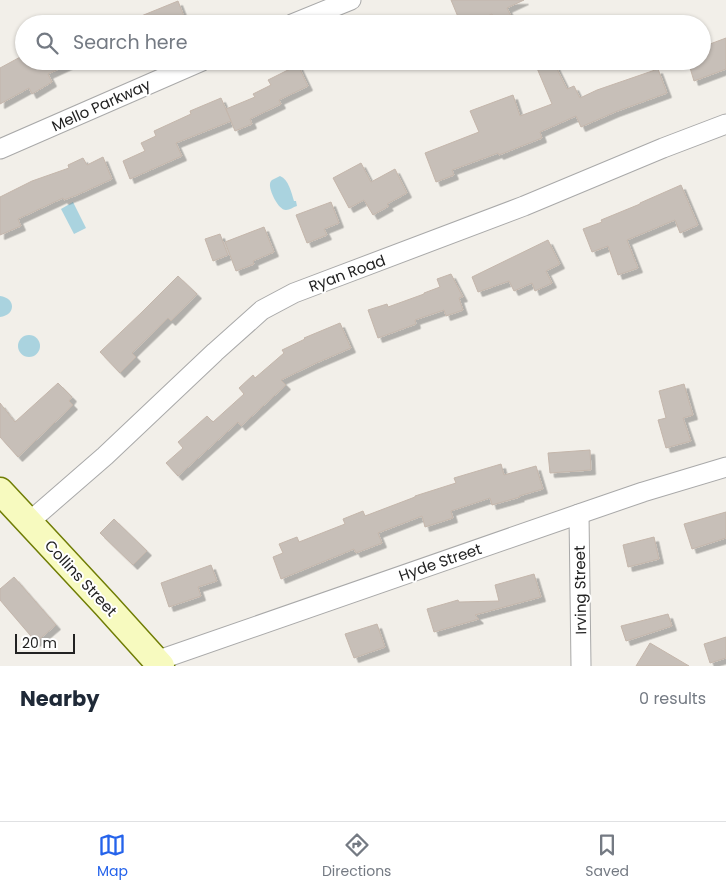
<!DOCTYPE html>
<style>
:root{--surface:#fff;--page:#f2f2f3;--text:#1f2937;--muted:#747a83;--line:#e0e1e3;--accent:#2563eb}
body{margin:0;font-family:Poppins,sans-serif;background:var(--page);color:var(--text)}
.scale{position:absolute;left:15px;bottom:12px;width:60px;box-sizing:border-box;padding-left:5px;border:2px solid #222;border-top:0;font-size:14px;line-height:18px;white-space:nowrap;color:#222;-webkit-text-stroke:4px #fff;paint-order:stroke}
.list{margin:0;padding:0;list-style:none}
h2{display:flex;justify-content:space-between;align-items:center;height:65px;margin:0;padding:0 20px;font-size:21px}
h2 small{font-size:16px;font-weight:400;color:var(--muted)}
.icon{flex:none;width:28px;height:28px;fill:none;stroke:currentColor;stroke-width:2;stroke-linecap:round;stroke-linejoin:round}
.map{position:relative;flex:none;width:726px;height:666px;overflow:hidden}
.search{position:absolute;background:var(--surface);box-shadow:0 1px 4px #0004;left:15px;right:15px;top:15px;height:55px;display:flex;align-items:center;gap:12px;box-sizing:border-box;padding:0 18px;border-radius:28px;color:var(--muted);font-size:19px}
.sheet{height:155px;background:var(--surface)}
nav{display:flex;justify-content:space-around;align-items:center;box-sizing:border-box;height:70px;border-top:1px solid var(--line);background:var(--surface);font-size:14px;color:var(--muted)}
nav a{display:grid;justify-items:center;gap:2px}
nav .on{color:var(--accent)}
.map>svg:first-child{display:block}
.water{fill:#aad3df}
.building{fill:#c7bfb8;stroke:#c4b6ab;filter:url(#shadow)}
.lines{fill:none;stroke-linecap:round;stroke-linejoin:round}
.street-casing{stroke:#a9a9a9;stroke-width:21}
.secondary-casing{stroke:#707d05;stroke-width:29}
.street{stroke:#fff;stroke-width:19}
.secondary{stroke:#f7fabf;stroke-width:26}
.labels{text-anchor:middle;dominant-baseline:central;stroke-width:4;stroke-linejoin:round;paint-order:stroke}
.street-label{font-size:15px;fill:#222;stroke:#fff}
</style>
<div class="map">
<svg width="726" height="666" viewBox="0 0 726 666">
<defs>
<filter id="shadow"><feDropShadow dx="4.5" dy="4.5" stdDeviation="0" flood-color="#0004"/></filter>
</defs>
<rect width="100%" height="100%" fill="#f2efe9"/>
<g class="water">
<path d="M280,176c9,4 11,16 14,25h2l1,5c-4,1 -7,4 -11,4 -8,0 -17,-20 -16,-26 0,-2 1,-3 2,-4z"/>
<path d="M73,202l13,26 -12,6 -13,-25z"/>
<path d="M0,296c16,2 16,19 0,21z"/>
<circle cx="29" cy="346" r="11"/>
</g>
<g class="building">
<path d="M451,0h73l-17,8 8,16h-18l-5,-10 -21,10h-10z"/>
<path d="M178,1l9,23h-63v-1z"/>
<path d="M726,38v31l-32,12 -6,-20h14v-14z"/>
<path d="M24,55v6h52l-28,13 4,8 -20,12 -3,-6 -29,16v-36z"/>
<path d="M534,61h19l14,28 7,-3 6,12 17,-8 61,-21 9,24 -52,19 -34,15 -5,-11 -36,16 2,6 -43,17 -1,-2 -46,17 2,5 -18,7 -11,-29 54,-21 -9,-21 43,-16 7,21 32,-12z"/>
<path d="M298,65l10,21 -29,14 2,4 -31,15 2,5 -17,7 -9,-22 29,-12 -2,-3 18,-9 -3,-5z"/>
<path d="M221,98l10,23 -55,22 6,13 -52,23 -7,-18 22,-10 -4,-8 15,-7 -2,-5 37,-17 -1,-3z"/>
<path d="M103,157l9,22 -35,16 -13,5 -1,-2 -45,21 3,7 -21,9v-38l32,-16 37,-13 -1,-3 15,-7 4,7z"/>
<path d="M361,163l10,19 24,-13 12,24 -20,11 2,2 -16,9 -9,-15 -15,8 -16,-30z"/>
<path d="M681,185l17,40 -18,8 -5,-13 -48,20 11,28 -20,7 -10,-29 -16,6 -9,-23 19,-7 -1,-2 39,-16v-1z"/>
<path d="M331,202l8,21 -15,6 3,6 -20,8 -11,-28z"/>
<path d="M264,227l10,25 -21,9 1,3 -18,7 -11,-29z"/>
<path d="M220,234l8,21 -15,6 -8,-22z"/>
<path d="M548,240l12,24 -14,7 6,12 -17,8 -3,-8 -18,8 -5,-10 -31,11 -6,-15z"/>
<path d="M451,274l12,23 -4,1 4,12 -17,6 -2,-6 -29,10 1,4 -38,14 -10,-28 19,-6 1,3 36,-13v-1l16,-6 -3,-8z"/>
<path d="M178,276l19,18 -26,27 -3,-3 -36,35 4,4 -16,16 -20,-21 42,-40z"/>
<path d="M340,323l11,25 -37,16 -33,16 5,5 -45,41 -3,-4 -60,54 -12,-13 17,-15 -5,-6 29,-26 6,6 31,-28 -5,-6 14,-13 2,3 29,-25 -2,-3 23,-11 -1,-1z"/>
<path d="M58,383l14,14 -3,4 4,4 -55,52 -18,-20v-34l15,19z"/>
<path d="M684,384l9,31 -10,3 8,23 -25,7 -8,-28 8,-2 -7,-27z"/>
<path d="M590,450l1,20 -41,3 -2,-20z"/>
<path d="M501,464l3,11 32,-9 7,23 -24,7 1,1 -28,8 -2,-7 -39,13 2,7 -28,9 -3,-11 -44,17 4,10 -26,10 -2,-4 -73,30 -8,-22 10,-4 -4,-9 18,-7 2,5 46,-18 -2,-5 20,-8 2,5 50,-19v-1l41,-13 -2,-5z"/>
<path d="M726,512v26l-34,11 -8,-25z"/>
<path d="M114,519l33,32 -14,14 -33,-32z"/>
<path d="M654,537l5,22 -31,8 -5,-22z"/>
<path d="M211,565l6,16 -19,6 3,9 -32,11 -8,-24z"/>
<path d="M534,574l7,23 -66,18 4,4 -45,13 -7,-23 31,-9 1,2 40,-1 -4,-16z"/>
<path d="M14,577l42,48 -20,17 -36,-42v-11z"/>
<path d="M668,614l4,12 -46,15 -5,-15z"/>
<path d="M377,624l8,23 -31,11 -9,-24z"/>
<path d="M726,637v21l-16,5 -6,-19z"/>
<path d="M650,643l39,23h-53z"/>
</g>
<g class="lines">
<g class="street-casing">
<g id="street">
<path d="M292,24l59,-24"/>
<path d="M0,149l202,-88"/>
<path d="M579,514l2,152"/>
<path d="M29,522l76,-66 110,-104 47,-42 32,-17 230,-87 139,-58 63,-24"/>
<path d="M156,661l423,-147 64,-22 83,-25"/>
</g>
</g>
<g class="secondary-casing">
<path id="secondary" d="M0,491l106,114 55,61"/>
</g>
<use href="#street" class="street"/>
<use href="#secondary" class="secondary"/>
</g>
<g class="labels">
<g class="street-label">
<text transform="translate(101 105) rotate(-24)">Mello Parkway</text>
<text transform="translate(347 273) rotate(-20)">Ryan Road</text>
<text transform="translate(440 562) rotate(-19)">Hyde Street</text>
<text transform="translate(81 578) rotate(47)">Collins Street</text>
<text transform="translate(580 590) rotate(-91)">Irving Street</text>
</g>
</g>
</svg>
<div class="scale">20 m</div>
<div class="search"><svg class="icon" aria-label="search" viewBox="0 0 24 24"><circle cx="10" cy="10" r="6"/><path d="M15 15l6 6"/></svg>Search here</div>
</div>
<section class="sheet">
<h2>Nearby<small>0 results</small></h2>
<ul class="list">
</ul>
</section>
<nav>
<a class="on"><svg class="icon" aria-label="map" viewBox="0 0 24 24"><path d="M3 6l6-2 6 2 6-2v14l-6 2-6-2-6 2zM9 4v14M15 6v14"/></svg>Map</a>
<a><svg class="icon" aria-label="directions" viewBox="0 0 24 24"><path d="M12 3l9 9-9 9-9-9zM9 14v-3h6M13 9l2 2-2 2"/></svg>Directions</a>
<a><svg class="icon" aria-label="saved" viewBox="0 0 24 24"><path d="M7 4h10v16l-5-4-5 4z"/></svg>Saved</a>
</nav>
